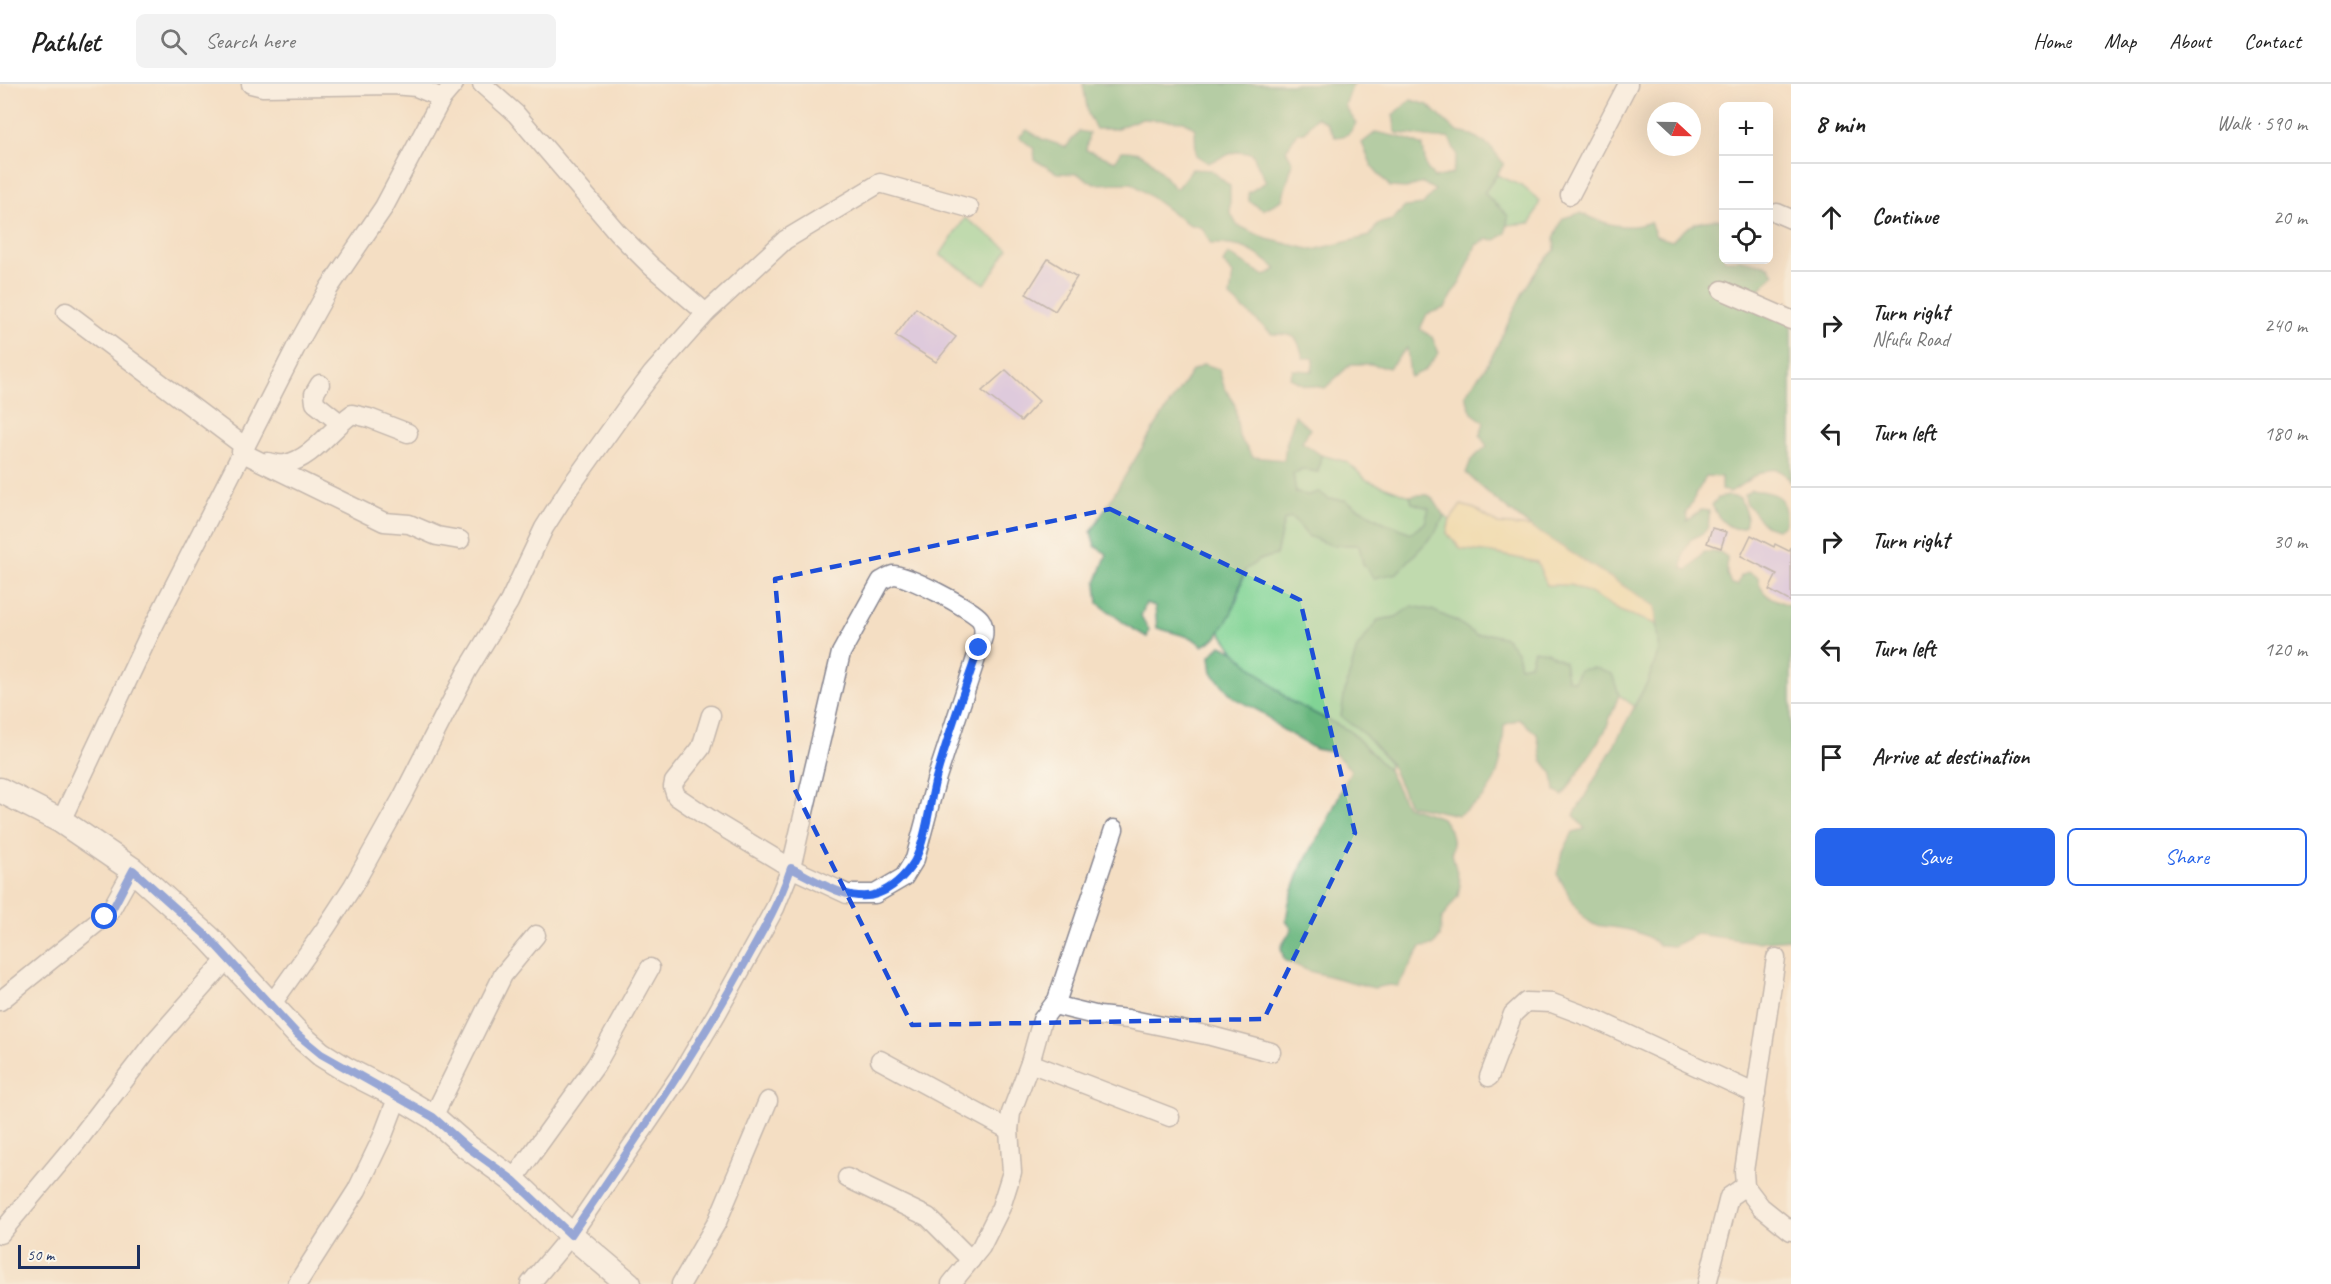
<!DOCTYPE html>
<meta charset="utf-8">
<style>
:root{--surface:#fff;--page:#f2f2f2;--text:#222;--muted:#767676;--line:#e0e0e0;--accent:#2563eb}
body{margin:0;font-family:Caveat,sans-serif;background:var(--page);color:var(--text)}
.controls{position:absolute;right:18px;top:18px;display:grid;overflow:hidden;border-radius:9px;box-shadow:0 6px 24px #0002}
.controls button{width:54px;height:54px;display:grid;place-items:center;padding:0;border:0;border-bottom:2px solid var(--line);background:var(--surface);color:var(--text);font:30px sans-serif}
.compass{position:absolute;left:1647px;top:18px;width:54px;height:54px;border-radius:50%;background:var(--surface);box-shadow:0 6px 24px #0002;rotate:112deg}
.scale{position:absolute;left:18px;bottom:15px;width:122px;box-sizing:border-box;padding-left:6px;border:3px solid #1b2f5e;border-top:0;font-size:16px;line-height:21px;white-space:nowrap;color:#1b2f5e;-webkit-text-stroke:4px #fbf7ec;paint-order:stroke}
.stop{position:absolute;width:18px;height:18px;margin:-14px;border:4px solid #2563eb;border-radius:50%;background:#fff}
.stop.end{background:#2563eb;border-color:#fff;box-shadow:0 2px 6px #0008}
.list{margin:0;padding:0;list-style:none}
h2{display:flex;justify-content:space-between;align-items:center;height:78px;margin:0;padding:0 24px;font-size:26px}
h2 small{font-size:20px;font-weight:400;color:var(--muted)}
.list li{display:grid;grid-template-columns:39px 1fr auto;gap:18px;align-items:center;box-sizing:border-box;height:108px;padding:0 24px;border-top:2px solid var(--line)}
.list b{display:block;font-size:22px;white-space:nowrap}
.list p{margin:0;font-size:20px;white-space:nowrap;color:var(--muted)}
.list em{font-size:20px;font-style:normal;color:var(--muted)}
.actions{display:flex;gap:12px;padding:18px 24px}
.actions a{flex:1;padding:14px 0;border:2px solid var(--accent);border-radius:9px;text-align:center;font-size:21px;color:var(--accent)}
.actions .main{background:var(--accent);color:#fff}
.icon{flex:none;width:33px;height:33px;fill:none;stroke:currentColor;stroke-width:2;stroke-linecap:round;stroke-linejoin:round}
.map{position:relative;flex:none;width:1791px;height:1200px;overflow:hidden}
header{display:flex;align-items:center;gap:36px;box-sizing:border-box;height:84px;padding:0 30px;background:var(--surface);border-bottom:2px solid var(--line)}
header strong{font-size:28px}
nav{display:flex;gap:33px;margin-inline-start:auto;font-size:21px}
.search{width:420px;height:54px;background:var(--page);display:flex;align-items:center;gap:15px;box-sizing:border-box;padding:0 21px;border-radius:9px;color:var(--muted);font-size:22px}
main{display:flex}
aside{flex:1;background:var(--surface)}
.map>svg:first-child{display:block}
.green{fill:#81d495;stroke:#4e827a;stroke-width:1.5}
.forest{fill:#68b67e;stroke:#42726e;stroke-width:1.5}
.sand{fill:#eeda9e;stroke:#84847e;stroke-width:1.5}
.building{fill:#c4b1fa}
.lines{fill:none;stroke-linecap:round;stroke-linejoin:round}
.minor-casing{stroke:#888690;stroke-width:21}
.tertiary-casing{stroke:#888690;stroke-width:27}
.minor{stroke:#fff;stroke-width:18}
.tertiary{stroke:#fff;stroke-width:24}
.route{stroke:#2563eb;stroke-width:8}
.marked{fill:none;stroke:#1d4ed8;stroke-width:4.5;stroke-dasharray:12 8;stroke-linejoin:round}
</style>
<header>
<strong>Pathlet</strong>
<div class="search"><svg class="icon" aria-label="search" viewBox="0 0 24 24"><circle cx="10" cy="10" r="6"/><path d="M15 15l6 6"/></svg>Search here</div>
<nav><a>Home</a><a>Map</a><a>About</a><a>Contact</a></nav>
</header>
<main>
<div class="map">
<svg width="1791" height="1200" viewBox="0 0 1791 1200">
<rect width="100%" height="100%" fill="#fbf7ec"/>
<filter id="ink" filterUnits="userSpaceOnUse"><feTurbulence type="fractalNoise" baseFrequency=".0167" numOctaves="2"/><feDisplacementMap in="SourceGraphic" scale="12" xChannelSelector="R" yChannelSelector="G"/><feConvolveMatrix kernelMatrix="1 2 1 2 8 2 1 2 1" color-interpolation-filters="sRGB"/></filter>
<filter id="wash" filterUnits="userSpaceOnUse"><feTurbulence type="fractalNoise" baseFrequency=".008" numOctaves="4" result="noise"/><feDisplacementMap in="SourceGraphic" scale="24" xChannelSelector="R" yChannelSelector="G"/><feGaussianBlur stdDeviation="1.35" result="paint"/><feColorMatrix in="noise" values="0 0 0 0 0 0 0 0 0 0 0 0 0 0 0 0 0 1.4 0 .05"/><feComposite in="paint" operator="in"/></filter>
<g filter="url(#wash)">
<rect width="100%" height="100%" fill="#f4dec3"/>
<g class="green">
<path d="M1497,91l25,11 18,15 -9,22 -24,2 1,-9 -24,-23z"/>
<path d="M965,134l43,31 -23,35 -45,-29z"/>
<path d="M1321,371l26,7 20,18 43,16 2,7 18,5 -5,15 -14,10 -28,-11 -38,-22 -16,-1 -10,-7 -11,3 -12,-2 -3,-19 9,-5 16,3z"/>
<path d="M1444,432l6,4 -3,13 14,16 31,4 45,9 10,23h24l21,9 28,17 36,13 3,27 -11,30 -14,25 -15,-11 -7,-21 -38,7 -7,-2 -3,-17 -30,-12 -4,14 -10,3 -3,-15 -28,-18 -13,1 -18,-13 -46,-16 -16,11 -18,3 -37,96 24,19 25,28 -2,7 -38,-39 -60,-30 -56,-50 -14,-20 17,-31 8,-30 14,-10 17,-5 8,-35 8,-3c24,28 31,28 67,28l4,19c41,-10 60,-8 81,-48z"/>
</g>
<g class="forest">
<path d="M1083,0h270l-8,22 11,17c-6,11 -8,13 -21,14l-9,-15 -10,-5 -11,15 -8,1 -11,17 7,12 -11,38 -19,10 -14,-9 -1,-8 18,-11 -14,-29 -17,-1 -27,11 -12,-8 -1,-26 -11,-8 -44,-2 -25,10h-19l-8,-15z"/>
<path d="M1411,16l17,5 29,27 15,3 19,12 13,17 -20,29 24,23 -2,17 -10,7 -9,-1 -11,6 -13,32 -18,31 -18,6 -7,15 12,8 7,16 -15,18 -14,6 -3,-29 -18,20 -19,-4h-19l-26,24 -21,-3 -14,-7 3,-8 19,1 2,-13h-11c-5,-23 -8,-24 -31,-24l-42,-37 3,-23 -10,-11 5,-9 37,22 12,-7c-26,-20 -33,-25 -66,-25l-9,-16 -14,-4 -56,-41 -38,1 -16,-10 -21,-1 -22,-13 -1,-11 -15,-12 8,-7 15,9 24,8 13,-16 10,2 -3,17 29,11 7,-10c29,-2 35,20 54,38l16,-20 19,1 19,16v26l7,13 30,14 46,11 57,-14 8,-12 14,-4 13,-13 18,-2 12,-15 -12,-7 -17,5 -16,-1 -18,-21 -10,-23 14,-11 31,7 16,7 3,21 8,11 18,-4 5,-19 -8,-17c-20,2 -32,-4 -53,-5l-3,-18z"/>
<path d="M1580,129c23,10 45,19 70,9l6,14 16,5c16,-17 28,-22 51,-21l1,40h17l28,6 5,8 -14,15 -3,7 34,17v170c-15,-31 -44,0 -61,9l-9,-2v-13l-15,-1 -20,37 1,8 14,-11 8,1c1,20 -3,21 -19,29l-6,13 -2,15 6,2 16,-18h16l7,5v17l4,10 7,1 3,-9 8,-4 9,5c3,21 15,21 33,29v333l-35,3 -60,-8 -22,12 -15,-1c-13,-12 -29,-16 -48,-18 -5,-1 -14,-1 -18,-3 -17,-9 -26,-35 -36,-50l6,-22 10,-20 12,-3 -11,-14 37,-64 37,-70 11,-30 -4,-45c-66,-37 -134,-81 -189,-133l5,-13 16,-14 -7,-10 4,-14 -12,-9 -7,-18c7,-10 15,-20 22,-30 22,-37 35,-86 68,-115l-1,-12 9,-20z"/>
<path d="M1204,280l15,5 5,18 11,18 4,32 14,20 31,3 2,-15 9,-30 15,14 -8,13 19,13 -3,17 -16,-3 -9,5 3,19 12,2 11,-3 10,7 16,1 38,22 28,11 14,-10 4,-15 -17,-5 -2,-7c26,-4 21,1 34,20l-9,17 -38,40 -23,5 -11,-14 -4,-19h-28l-23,-9 -16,-19 -8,3 -8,35 -17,5 -14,10 -14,44 -14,23 -14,9 -11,-8 -35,-10 -2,-22 -9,-3 -5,13 8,14 -2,7 -19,-11 -30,-23 -2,-20 11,-29 -12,-8 -4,-14 63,-104 38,-57z"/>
<path d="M1751,406c27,3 36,5 34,34l-7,5c-22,-3 -17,-14 -32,-25l-1,-9z"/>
<path d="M1729,412l11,2 7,19 -2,9c-14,9 -28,-9 -33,-21l6,-7z"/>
<path d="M1412,522l20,4 26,12 18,13 13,-1 17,4 11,14 3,14 10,-2 4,-14 13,2 17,10 3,17 7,2 5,-11 15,-2 18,6 7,21 -14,36 -42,65 -8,-5 -2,-17 -11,-14 -5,-26 -18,-15 -15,6c-1,26 -3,55 -23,74 -7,7 -16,11 -23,16l-49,-10 -19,-42 -25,-28 -24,-19 4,-26 12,-42 21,-28 18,-3z"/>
<path d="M1221,561l13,6 56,50 60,30 38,39 18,36 36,12 8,12 3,14 -1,9 8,32 -2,11 -16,22 -2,19 -7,9 -12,1 -23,39 -9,-1 -15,3 -65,-17 -25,-11 -3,-13 11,-18 -6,-8 3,-19 13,-37 22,-37 27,-58 -18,-18 -18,-3 -35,-21 -17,-15 -29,-15 -22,-25 -2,-17z"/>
</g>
<path class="sand" d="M1461,421l14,4 23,15 33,3 124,79 1,18 -36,-13 -28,-17 -21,-9h-24l-10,-23 -45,-9 -31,-4 -14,-16 3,-13z"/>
<g id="blocks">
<g class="building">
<path d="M1048,175l29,18 -22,34 -29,-17z"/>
<path d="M916,224l40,29 -20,25 -41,-26z"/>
<path d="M1006,286l33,31 -18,20 -39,-30z"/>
<path d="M1712,444l14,4 -5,16 -14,-5z"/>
<path d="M1751,451l23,12 1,-3 14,7 2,-4v55l-22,-12 8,-16 -36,-18z"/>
</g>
</g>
</g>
<g filter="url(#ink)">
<use href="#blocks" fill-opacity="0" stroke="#888690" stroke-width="1.5"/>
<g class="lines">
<g class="minor-casing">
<g id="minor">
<path d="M251,0l12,3 130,-2 23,2 26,11"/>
<path d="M482,0l34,30 101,118 35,35 54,46"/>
<path d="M1570,111l58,-111"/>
<path d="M1777,129l14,6"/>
<path d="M1722,206l69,30"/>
<path d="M66,228l178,134"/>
<path d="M320,300l-6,10 1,9 25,20"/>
<path d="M241,368l143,70 25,2 28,12 23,4"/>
<path d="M267,378c6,1 13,3 18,2 27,-5 46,-35 67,-50l17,4 39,15"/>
<path d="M61,737l88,-186 146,-286 34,-61 55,-81 58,-109 12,-14"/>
<path d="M1776,874l-32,213 1,15 16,21 30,24"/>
<path d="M0,917l109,-88 24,-43"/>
<path d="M271,921l54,-76 28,-43 49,-88 65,-127 42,-69 35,-74 26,-41 60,-84 22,-29 54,-61 79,-73 95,-57 89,25"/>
<path d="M1054,921l45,11 29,3 83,17 60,16"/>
<path d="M880,976l129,70"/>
<path d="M1030,979l140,54"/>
<path d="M1489,993l24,-63 13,-12 26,1 45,17 159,74"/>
<path d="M433,1033l70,-142 33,-40"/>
<path d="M847,1094l81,39 43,43"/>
<path d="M513,1096l83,-115 54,-97"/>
<path d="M0,1150l76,-91 77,-100 75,-85"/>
<path d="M297,1200l60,-94 25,-52 16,-42"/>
<path d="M530,1200l41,-49 110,-161 36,-61 58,-105 16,-40 50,-215 40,-72c4,-2 8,-5 12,-6 13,-1 79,34 87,44 4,5 4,11 3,18l-46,140 -22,82 -11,18 -29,17h-28l-56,-26 -78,-47 -37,-25 -3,-9 1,-5 27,-34 10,-33"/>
<path d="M681,1200l36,-62 51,-121"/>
<path d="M951,1200l30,-37 20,-40 11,-35 -3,-42 2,-17 19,-50 12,-43 15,-20 57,-171"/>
<path d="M1707,1200l22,-87 16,-11"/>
</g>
</g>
<g class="tertiary-casing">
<path id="tertiary" d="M0,706l61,31 72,49 76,68 90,97 22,19 24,15 53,27 35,21 33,29 47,34 58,55 58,49"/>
</g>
<use href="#minor" class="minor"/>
<use href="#tertiary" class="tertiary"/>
</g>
</g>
<g class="lines" filter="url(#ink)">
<path class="route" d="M105,833l8,-9 20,-38 76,68 89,97 23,19 112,63 33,29 47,34 58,55c59,-87 119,-173 170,-265 19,-34 38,-66 50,-102 24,11 58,36 86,26 16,-6 28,-18 37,-32 13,-25 15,-57 22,-84 12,-44 28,-87 43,-130"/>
</g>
<path d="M0 0H1791V1200H0ZM1110,425l190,91 55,233 -91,186 -352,6 -119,-239 -18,-207z" fill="#f4dec3" fill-opacity=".55" fill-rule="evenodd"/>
<path class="marked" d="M1110,425l190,91 55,233 -91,186 -352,6 -119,-239 -18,-207z"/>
</svg>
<div class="controls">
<button>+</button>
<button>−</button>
<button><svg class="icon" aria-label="locate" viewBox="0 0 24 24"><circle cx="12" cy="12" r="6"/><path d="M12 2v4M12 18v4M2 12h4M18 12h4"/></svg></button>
</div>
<svg class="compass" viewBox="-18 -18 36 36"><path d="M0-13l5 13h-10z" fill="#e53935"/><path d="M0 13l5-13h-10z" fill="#767676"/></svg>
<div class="scale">50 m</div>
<div class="stop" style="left:105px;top:833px"></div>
<div class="stop end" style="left:979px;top:564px"></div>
</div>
<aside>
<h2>8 min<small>Walk · 590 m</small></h2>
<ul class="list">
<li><svg class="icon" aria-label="ahead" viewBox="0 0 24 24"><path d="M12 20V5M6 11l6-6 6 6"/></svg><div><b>Continue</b></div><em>20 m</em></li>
<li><svg class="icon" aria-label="right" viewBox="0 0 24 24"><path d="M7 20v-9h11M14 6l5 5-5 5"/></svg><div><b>Turn right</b><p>Nfufu Road</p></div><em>240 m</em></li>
<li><svg class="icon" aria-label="left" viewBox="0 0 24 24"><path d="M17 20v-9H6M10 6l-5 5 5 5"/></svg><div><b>Turn left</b></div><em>180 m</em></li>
<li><svg class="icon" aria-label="right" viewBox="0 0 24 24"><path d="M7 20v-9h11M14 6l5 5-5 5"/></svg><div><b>Turn right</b></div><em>30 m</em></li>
<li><svg class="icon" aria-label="left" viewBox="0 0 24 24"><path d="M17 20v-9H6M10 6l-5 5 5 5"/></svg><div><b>Turn left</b></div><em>120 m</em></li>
<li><svg class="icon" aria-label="arrive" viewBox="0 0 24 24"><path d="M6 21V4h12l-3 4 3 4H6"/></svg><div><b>Arrive at destination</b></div></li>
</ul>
<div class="actions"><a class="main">Save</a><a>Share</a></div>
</aside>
</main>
